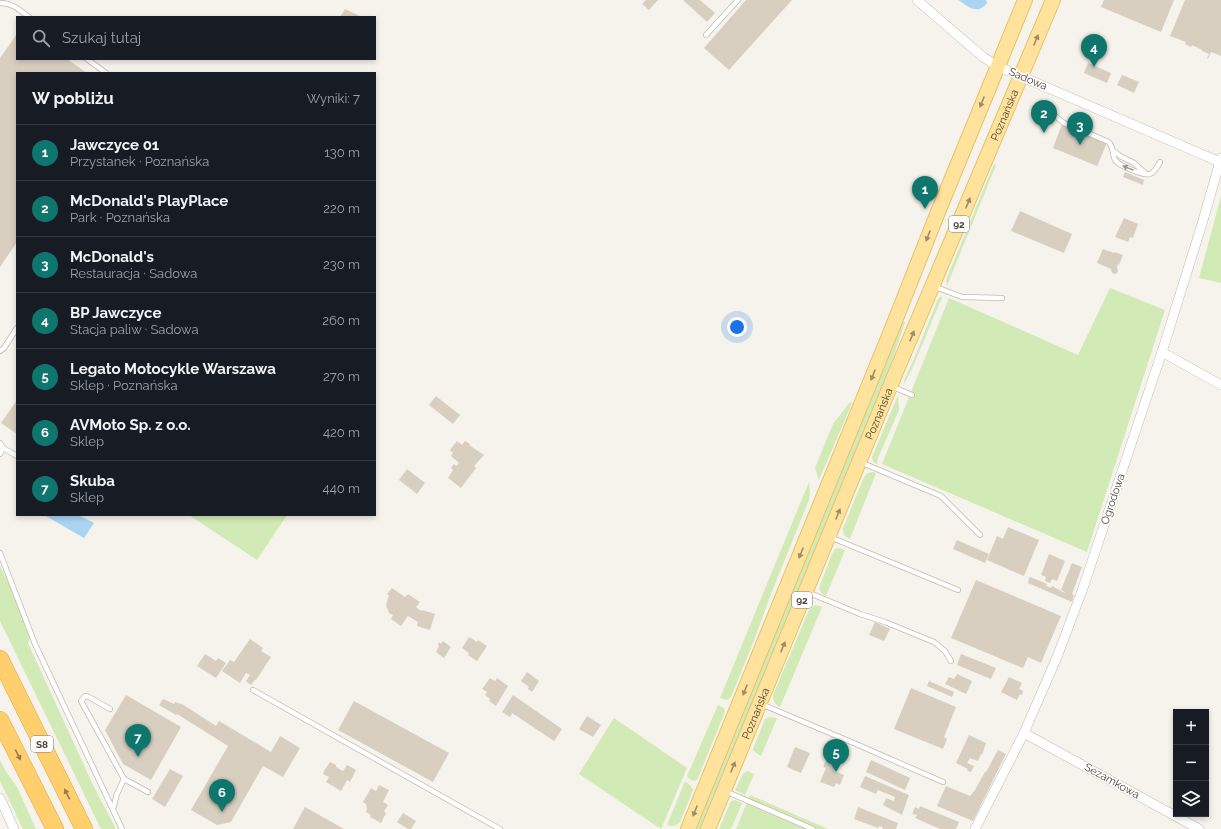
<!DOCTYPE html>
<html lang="pl">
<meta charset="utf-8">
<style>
:root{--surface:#171b24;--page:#242831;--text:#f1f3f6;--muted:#9ea1a6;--line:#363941;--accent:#0f766e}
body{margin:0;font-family:Raleway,sans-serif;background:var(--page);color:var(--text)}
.controls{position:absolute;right:12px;bottom:12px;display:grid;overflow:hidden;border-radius:0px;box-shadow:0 2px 6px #0003}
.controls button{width:36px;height:36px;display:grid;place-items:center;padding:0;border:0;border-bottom:1px solid var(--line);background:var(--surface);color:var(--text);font:20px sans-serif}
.you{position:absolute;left:737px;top:327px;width:14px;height:14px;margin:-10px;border:3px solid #fff;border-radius:50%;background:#1a73e8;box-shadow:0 0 0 6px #1a73e833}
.badge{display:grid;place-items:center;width:26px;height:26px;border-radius:50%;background:var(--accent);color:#fff;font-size:13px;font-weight:700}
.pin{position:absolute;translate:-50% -33px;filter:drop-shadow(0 1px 2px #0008)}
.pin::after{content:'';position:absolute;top:21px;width:14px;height:12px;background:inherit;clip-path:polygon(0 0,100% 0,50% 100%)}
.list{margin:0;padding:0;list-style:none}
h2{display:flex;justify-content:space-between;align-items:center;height:52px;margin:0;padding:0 16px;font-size:17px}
h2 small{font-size:13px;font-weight:400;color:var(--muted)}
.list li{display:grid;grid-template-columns:26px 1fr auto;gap:12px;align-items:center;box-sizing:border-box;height:56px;padding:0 16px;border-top:1px solid var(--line)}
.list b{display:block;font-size:15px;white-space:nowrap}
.list p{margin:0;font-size:13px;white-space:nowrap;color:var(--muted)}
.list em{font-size:13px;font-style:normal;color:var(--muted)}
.icon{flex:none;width:22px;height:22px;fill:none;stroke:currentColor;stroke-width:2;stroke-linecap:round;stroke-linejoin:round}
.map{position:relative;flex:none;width:1221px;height:829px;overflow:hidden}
.search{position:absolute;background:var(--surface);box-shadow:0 2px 6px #0003;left:16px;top:16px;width:360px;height:44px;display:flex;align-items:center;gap:10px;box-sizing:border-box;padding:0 14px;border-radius:0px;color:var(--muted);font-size:15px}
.panel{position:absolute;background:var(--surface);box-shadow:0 2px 6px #0003;left:16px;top:72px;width:360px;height:444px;border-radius:0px}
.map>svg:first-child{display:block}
.green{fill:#d2eab5}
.water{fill:#a9d4f2}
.building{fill:#d8cfc1}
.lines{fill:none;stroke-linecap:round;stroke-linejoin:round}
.lane-casing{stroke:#c2bbae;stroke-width:6}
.street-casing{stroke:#c2bbae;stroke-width:10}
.primary-casing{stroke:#e6c16a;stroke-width:16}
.highway-casing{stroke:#e0a43c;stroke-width:18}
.lane{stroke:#fff;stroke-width:4.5}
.street{stroke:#fff;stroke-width:9}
.primary{stroke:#ffe39c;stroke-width:14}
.highway{stroke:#ffcf6e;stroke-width:17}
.oneway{fill:#9c8c66}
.oneway2{fill:#9c9892}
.oneway3{fill:#937c4e}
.labels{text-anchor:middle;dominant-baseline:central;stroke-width:3;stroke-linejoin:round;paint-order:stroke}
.shield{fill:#fff;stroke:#817c74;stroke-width:1}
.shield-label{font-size:10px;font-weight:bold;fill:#4b4439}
.street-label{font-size:11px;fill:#4b4439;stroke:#fff}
</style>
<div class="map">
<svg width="1221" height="829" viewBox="0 0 1221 829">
<rect width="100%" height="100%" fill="#f6f3ec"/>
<g class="green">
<path d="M994,164l2,1 -49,121 -1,-6z"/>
<path d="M1221,196v87l-22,-5z"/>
<path d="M1110,288l55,22 -78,242 -205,-88 67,-166 129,57z"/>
<path d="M943,295l-31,74 -9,17 2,-8 8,-17 25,-62z"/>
<path d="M902,322h3l-20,61 -184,446h-8z"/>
<path d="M898,395l1,15 -21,48 -1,7 -4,-4 -1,-4z"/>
<path d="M850,402l2,1 -33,77 -4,-12 18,-44z"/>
<path d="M873,472l3,1 -26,66c-6,-2 -7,-5 -7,-11l21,-51 4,-4z"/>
<path d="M809,482l1,11 -1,7 -38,94 -18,49 -22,54 -4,3 -7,-2z"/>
<path d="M189,515h98l-30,45z"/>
<path d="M839,548l6,2 -19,46 -4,-2 -3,-6 13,-34 3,-5z"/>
<path d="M0,566l33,66 -5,11 65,142 23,44h-15l-101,-208z"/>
<path d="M816,605l6,2 -42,100c-5,-2 -7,-6 -7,-12l36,-85 3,-3z"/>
<path d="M718,705l6,3 1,4 -28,68 -4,1 -5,-3 -1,-2z"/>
<path d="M769,717l8,1 -16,38 -5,-3 -3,-3 1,-4 11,-27z"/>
<path d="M614,718l73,50 -26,61 -82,-55z"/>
<path d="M0,760l5,10 12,17 19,42h-13l-23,-48z"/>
<path d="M747,771l7,3 -9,21 -10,-5 8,-16z"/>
<path d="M685,781l6,5 2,4 -13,32c-4,4 -8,5 -13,3z"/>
<path d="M750,795l78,34h-92z"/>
<path d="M735,800l7,3 -11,26h-12l12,-28z"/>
</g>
<g class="water">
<path d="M958,0h28l1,3c-10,13 -19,3 -29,-3z"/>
<path d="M44,515h34l16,8 -10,15z"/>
</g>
<g class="building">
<path d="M646,0h12l-9,10 -7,-6z"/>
<path d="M683,0h17l15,13 -8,9z"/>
<path d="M746,0h46l-63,70 -25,-22z"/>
<path d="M1104,0h70l-13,32 -60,-25z"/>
<path d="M1185,0h36v56l-10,-4 -3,7 -1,-1 2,-4 -7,-3v-1l-10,-5 -1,2 -6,-3 1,-2 -16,-6z"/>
<path d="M345,9l17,8h-22z"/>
<path d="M17,34v25h50l20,14h-70v169l-17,25v-209z"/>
<path d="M1088,63l23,10 -4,10 -23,-10z"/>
<path d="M1122,75l17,7 -5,11 -17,-8z"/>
<path d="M1062,124l45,19 -10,23 -44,-18z"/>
<path d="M1125,172l19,8 -1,5 -20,-8z"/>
<path d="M1020,211l52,23 -8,19 -53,-22z"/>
<path d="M1124,218l14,6 -5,14 -3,-1 -2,5 -13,-5z"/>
<path d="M1103,249l11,4 1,-1 8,3 -4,10 -1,-1 -1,3 1,4 -1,2 -2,1 -3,-1 -1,-4 -14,-6z"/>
<path d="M436,396l24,19 -7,9 -24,-19z"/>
<path d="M17,400v34l-16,-11z"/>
<path d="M457,441l5,4 3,-4 5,3 -1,1 15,10 -10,11 2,2 -15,20 -13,-10 5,-8 -2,-2 3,-4 2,2 3,-3 -8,-7 2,-3 -3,-3z"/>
<path d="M407,469l18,14 -8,11 -18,-14z"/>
<path d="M1008,527l31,13 -15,36 -37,-16 10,-24 6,3z"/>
<path d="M957,540l32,14 -4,9 -32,-14z"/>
<path d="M1049,554l16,7 -8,20 -5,-2 -2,4 -5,-2 1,-4 -5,-2z"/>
<path d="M1072,563l10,4 -10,27 2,1 -2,7 -44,-19 1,-5 1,-1 17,7 -1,2 5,2 1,-2 13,7v-1l-4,-2z"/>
<path d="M976,580l85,36 -20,47 -13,-6 -5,11 -72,-30z"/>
<path d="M392,588l13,9 3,-3 12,8 -4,5 5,4 1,-1 13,4 -5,16 -13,-4 1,-4 -10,-6 -7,10 -10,-7 2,-4 -4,-2 -3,-8 3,-10 -2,-1z"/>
<path d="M875,622l15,7 -6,12 -15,-6z"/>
<path d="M469,637l8,5 1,-2 9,6 -10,15 -9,-6 1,-2 -7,-5z"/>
<path d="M250,639l13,9 -2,3 10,6 -15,23h-1l-4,5 -5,-4 4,-6 -4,-2 -6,10 -18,-12 8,-11 4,2z"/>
<path d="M443,641l8,6 -7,11 -8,-6 3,-6 -1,-1 1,-3 2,2z"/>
<path d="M205,654l11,7 2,-3 8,5 -10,15 -19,-12z"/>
<path d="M961,654l35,14 -5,11 -34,-14z"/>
<path d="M527,672l12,9 -7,11 -4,-3 1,-2 -8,-6z"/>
<path d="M957,674l15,7 -6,13 -21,-10 4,-7 5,2z"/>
<path d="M1009,677l13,6 -3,6 4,2 -1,4 -2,-1 -3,6 -16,-8z"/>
<path d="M490,678l5,3 2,-3 11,8 -12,20 -7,-5 1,-2 -5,-4 2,-3 -5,-3z"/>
<path d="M929,681l25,11 -2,5 -25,-11z"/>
<path d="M911,688l45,19 -12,30 3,2 -4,10 -49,-20z"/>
<path d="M126,695l55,32 -30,53 -28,-16 -18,-34z"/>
<path d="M513,695l49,34 -8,12 -42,-28 -2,4 -8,-5z"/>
<path d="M163,699l11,5 1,-2 7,2 34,22 3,-5 52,31 9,-16 20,12 -17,29 -20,-11 -32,56 -14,3 -26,-15 37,-64 -51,-32 -1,1 -17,-10z"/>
<path d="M354,701l95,52 -16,29 -95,-52z"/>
<path d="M587,716l14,9 -8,12 -14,-8z"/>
<path d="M969,735l17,8 -4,12 -1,-1 -3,7 -8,-3 -3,5 7,3 -3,6 -4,-1 1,-2 -12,-6z"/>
<path d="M795,747l15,6 -9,20 -14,-6z"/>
<path d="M998,750l8,4 -33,67 -36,-15 9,-20 24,10 5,-6 10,-18h1z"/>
<path d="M871,760l39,18 -5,12 -39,-18z"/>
<path d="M826,761l11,4 -3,6 10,4 -4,10 -4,-2 -2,4 -14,-5 6,-14 -3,-1z"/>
<path d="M330,762l6,3v2l7,4 4,-6 9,5 -6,12 -3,-2 -6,11 -15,-9 3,-5 -6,-3 1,-3z"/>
<path d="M170,769l13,7 -18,31 -13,-8z"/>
<path d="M865,776l44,19 -7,20 -19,-10 3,-7 8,3 1,-4 -17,-7 -2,4 -16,-7z"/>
<path d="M379,785l10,5 -6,12 5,3 -4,6 2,2 -5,10 -11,-6 1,-2 -5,-3 1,-3 -1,-5 -3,-2 8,-14 5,3z"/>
<path d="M920,806l39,16 -3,7h-16l-25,-11 2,-3 -5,-1 3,-7 4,2z"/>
<path d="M305,807l39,22h-51z"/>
<path d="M858,807l40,16 -2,6h-14l1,-2 -4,-1 -1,2 -24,-9z"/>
<path d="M403,813l13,8 -5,8h-3l-11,-7z"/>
</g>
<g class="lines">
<g class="lane-casing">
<g id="lane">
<path d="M0,3c11,-1 21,8 29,14"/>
<path d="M706,35l32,-35"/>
<path d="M87,59l19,14"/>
<path d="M1050,112l14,11 45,19c5,7 3,12 6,18 4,6 29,16 35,14 5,-2 8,-8 10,-12"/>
<path d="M1114,151l6,5 14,7 12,11"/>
<path d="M933,286l29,11 40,1"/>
<path d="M0,351l4,-3 13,-20"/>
<path d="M891,386l21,9"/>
<path d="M0,443l3,5 -3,6"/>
<path d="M3,448l14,8"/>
<path d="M860,462l81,34 39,39"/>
<path d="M830,537l128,53"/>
<path d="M0,553l35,91 87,185"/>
<path d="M807,592l53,22 25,8 49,20 11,9 6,10"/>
<path d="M253,690l247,139"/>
<path d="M761,704l95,40 87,38"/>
<path d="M110,709l-21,-12 -4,-1 -4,5 43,78 -7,15 -4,15"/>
<path d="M124,779l24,13"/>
<path d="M725,791l88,38"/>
</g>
</g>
<g class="street-casing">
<g id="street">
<path d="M917,0l66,57 14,9 223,96"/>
<path d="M1162,352l59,33"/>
<path d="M1024,733l175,96"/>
<path d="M0,798l14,31"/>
<path d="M975,829l49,-96 33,-76 25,-66 80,-239 40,-128 19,-66"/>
</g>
</g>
<g class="primary-casing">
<g id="primary">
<path d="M688,829l205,-503 45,-114 87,-212"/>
<path id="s1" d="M708,829l188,-457 157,-372"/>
</g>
</g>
<g class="highway-casing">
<g id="highway">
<path d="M0,659l84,170"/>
<path d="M0,720l55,109"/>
</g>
</g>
<use href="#lane" class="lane"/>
<use href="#street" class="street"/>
<use href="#primary" class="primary"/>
<use href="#highway" class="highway"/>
</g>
<defs><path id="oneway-solid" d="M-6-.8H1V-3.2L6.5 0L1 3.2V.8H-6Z"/></defs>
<g class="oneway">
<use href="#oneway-solid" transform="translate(1036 40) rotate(-67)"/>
<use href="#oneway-solid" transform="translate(982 102) rotate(112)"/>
<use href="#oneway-solid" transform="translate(968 203) rotate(-67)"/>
<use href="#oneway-solid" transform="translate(928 236) rotate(111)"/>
<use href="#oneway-solid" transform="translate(912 336) rotate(-67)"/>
<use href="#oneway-solid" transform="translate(873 375) rotate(112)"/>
<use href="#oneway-solid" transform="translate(838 514) rotate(-68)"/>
<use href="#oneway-solid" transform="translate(801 553) rotate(112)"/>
<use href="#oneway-solid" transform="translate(783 647) rotate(-68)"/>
<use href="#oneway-solid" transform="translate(745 690) rotate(112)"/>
<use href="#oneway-solid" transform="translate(733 767) rotate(-68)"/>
<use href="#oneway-solid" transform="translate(695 811) rotate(112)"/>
</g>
<use class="oneway2" href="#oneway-solid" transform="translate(1128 168) rotate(-158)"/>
<g class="oneway3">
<use href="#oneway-solid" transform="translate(18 755) rotate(63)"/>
<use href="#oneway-solid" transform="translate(67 794) rotate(-116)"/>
</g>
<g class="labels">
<g class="shield">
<rect x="949" y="216" width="20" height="16" rx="3"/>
<rect x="792" y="592" width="20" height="16" rx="3"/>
<rect x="31" y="736" width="22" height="16" rx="3"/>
</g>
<g class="shield-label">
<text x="959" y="224">92</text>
<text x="802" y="600">92</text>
<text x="42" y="744">S8</text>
</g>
<g class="street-label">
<text transform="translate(1028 79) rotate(23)">Sadowa</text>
<text stroke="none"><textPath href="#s1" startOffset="773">Poznańska</textPath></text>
<text stroke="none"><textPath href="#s1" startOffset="449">Poznańska</textPath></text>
<text transform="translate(1113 499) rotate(-71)">Ogrodowa</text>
<text stroke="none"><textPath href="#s1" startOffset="125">Poznańska</textPath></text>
<text transform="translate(1112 781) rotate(29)">Sezamkowa</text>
</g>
</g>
</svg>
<div class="controls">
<button>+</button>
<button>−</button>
<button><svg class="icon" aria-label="layers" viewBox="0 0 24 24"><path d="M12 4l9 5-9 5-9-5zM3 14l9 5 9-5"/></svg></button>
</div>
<div class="you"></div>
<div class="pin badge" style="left:925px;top:209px">1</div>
<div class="pin badge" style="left:1044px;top:133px">2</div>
<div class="pin badge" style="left:1080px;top:145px">3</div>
<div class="pin badge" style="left:1094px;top:67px">4</div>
<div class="pin badge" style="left:836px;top:772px">5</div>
<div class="pin badge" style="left:222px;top:812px">6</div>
<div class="pin badge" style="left:138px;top:757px">7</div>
<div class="search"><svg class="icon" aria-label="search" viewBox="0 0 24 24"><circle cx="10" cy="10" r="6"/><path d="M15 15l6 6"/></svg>Szukaj tutaj</div>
<section class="panel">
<h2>W pobliżu<small>Wyniki: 7</small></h2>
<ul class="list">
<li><span class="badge">1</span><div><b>Jawczyce 01</b><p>Przystanek · Poznańska</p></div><em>130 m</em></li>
<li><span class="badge">2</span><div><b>McDonald's PlayPlace</b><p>Park · Poznańska</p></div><em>220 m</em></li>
<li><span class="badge">3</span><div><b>McDonald's</b><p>Restauracja · Sadowa</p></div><em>230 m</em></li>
<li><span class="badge">4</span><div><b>BP Jawczyce</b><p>Stacja paliw · Sadowa</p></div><em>260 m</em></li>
<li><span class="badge">5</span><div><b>Legato Motocykle Warszawa</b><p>Sklep · Poznańska</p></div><em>270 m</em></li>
<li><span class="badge">6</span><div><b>AVMoto Sp. z o.o.</b><p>Sklep</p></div><em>420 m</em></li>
<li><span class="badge">7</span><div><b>Skuba</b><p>Sklep</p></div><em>440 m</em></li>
</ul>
</section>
</div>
